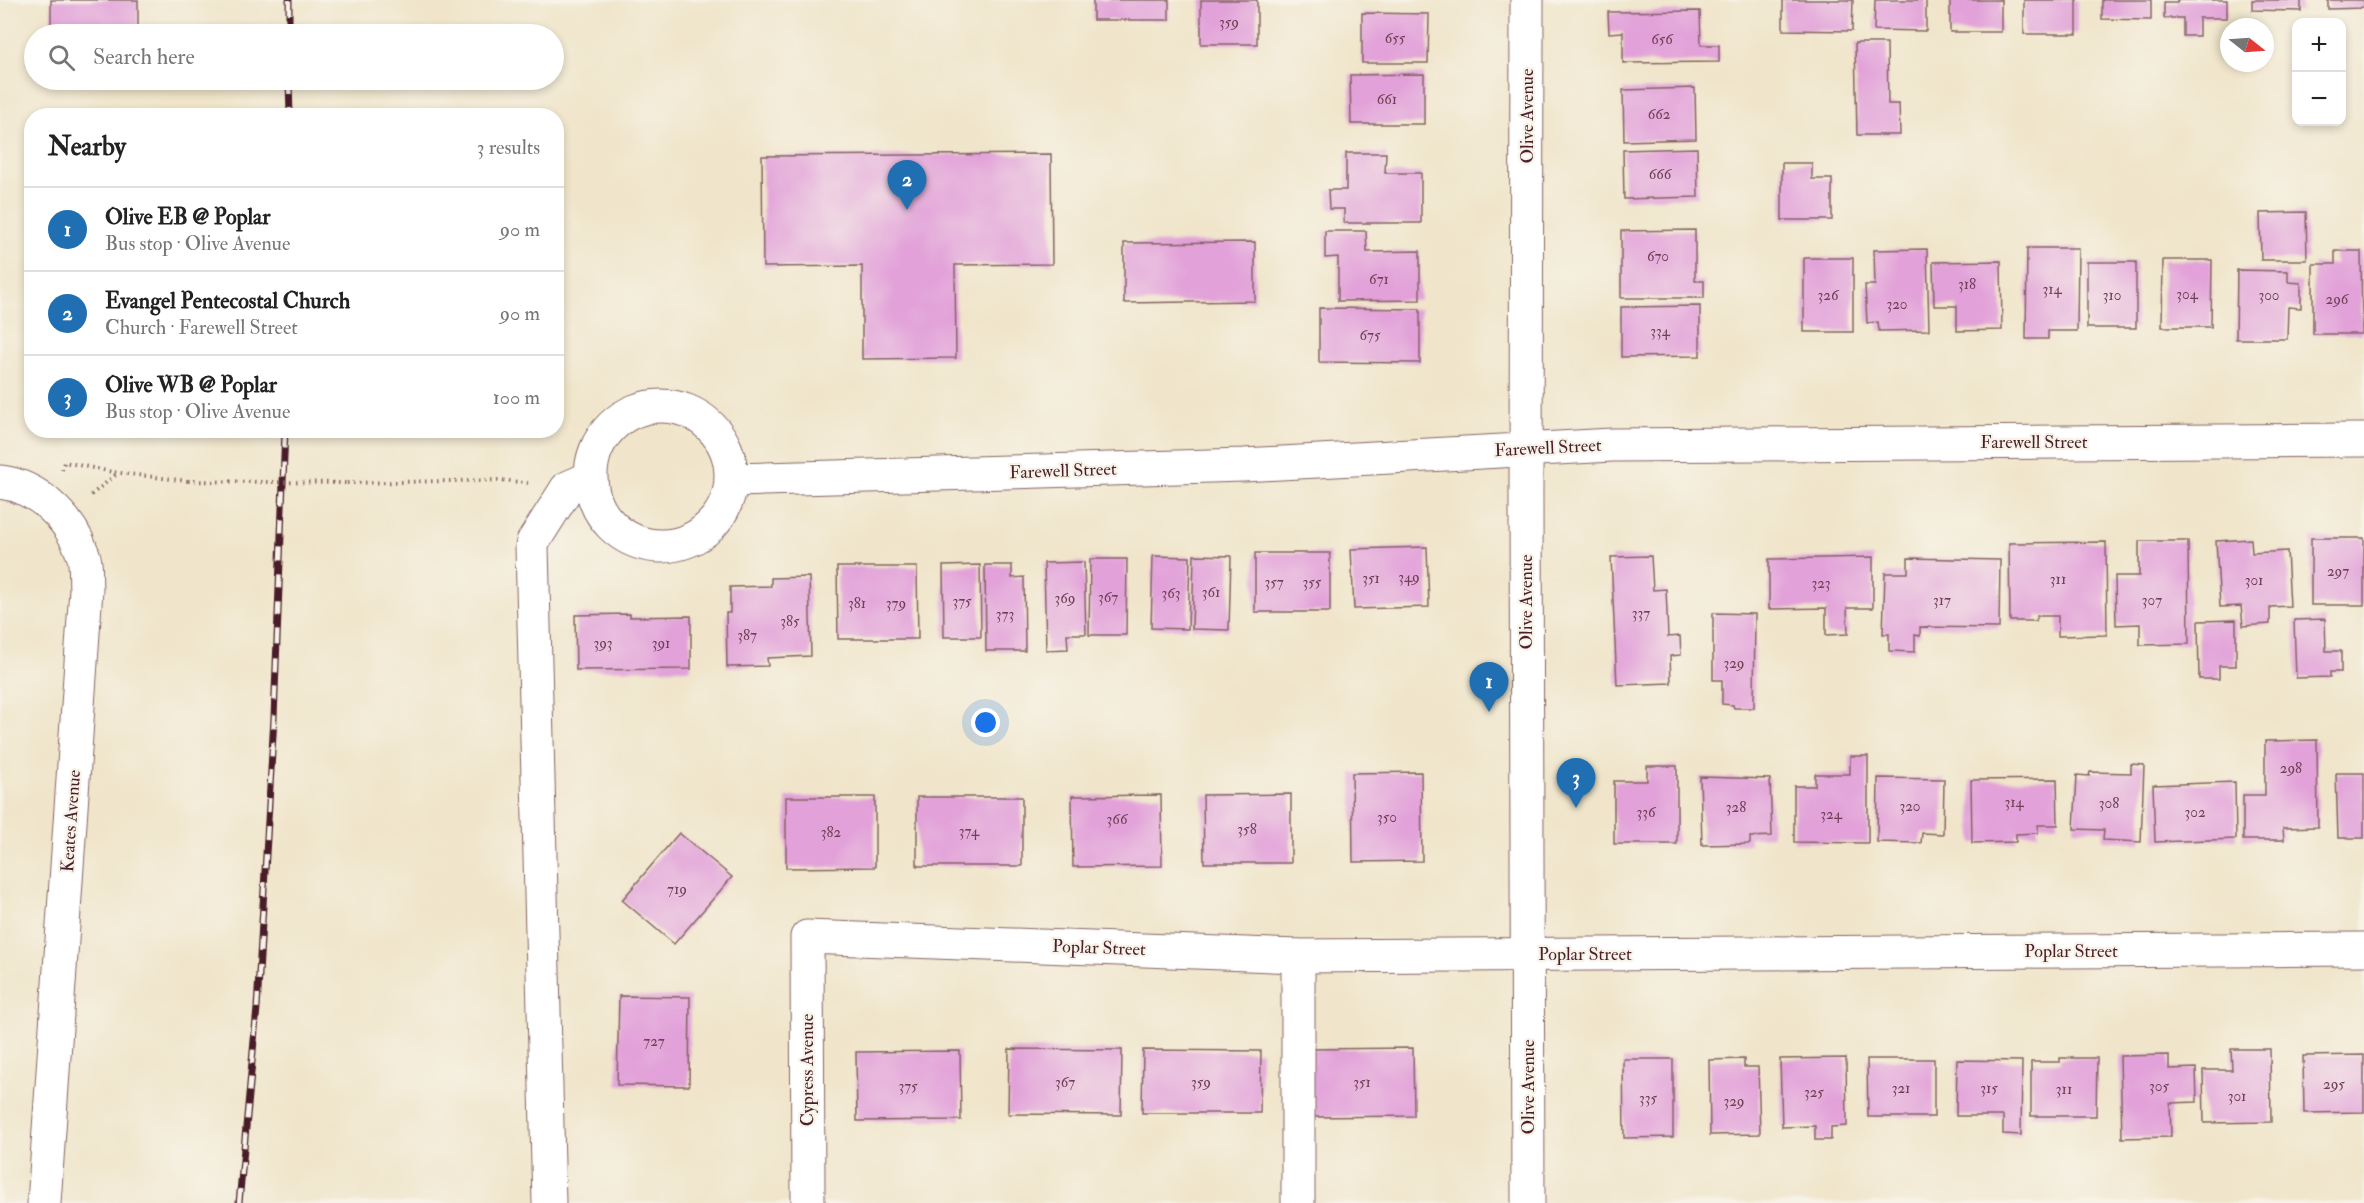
<!DOCTYPE html>
<meta charset="utf-8">
<style>
:root{--surface:#fff;--page:#f6f6f6;--text:#222;--muted:#767676;--line:#e0e0e0;--accent:#1f6fb2}
body{margin:0;font-family:"IM FELL Double Pica",serif;background:var(--page);color:var(--text)}
.controls{position:absolute;right:18px;top:18px;display:grid;overflow:hidden;border-radius:12px;box-shadow:0 3px 9px #0003}
.controls button{width:54px;height:54px;display:grid;place-items:center;padding:0;border:0;border-bottom:2px solid var(--line);background:var(--surface);color:var(--text);font:30px sans-serif}
.compass{position:absolute;left:2220px;top:18px;width:54px;height:54px;border-radius:50%;background:var(--surface);box-shadow:0 3px 9px #0003;rotate:107deg}
.you{position:absolute;left:986px;top:723px;width:21px;height:21px;margin:-15px;border:4px solid #fff;border-radius:50%;background:#1a73e8;box-shadow:0 0 0 9px #1a73e833}
.badge{display:grid;place-items:center;width:39px;height:39px;border-radius:50%;background:var(--accent);color:#fff;font-size:20px;font-weight:700}
.pin{position:absolute;translate:-50% -50px;filter:drop-shadow(0 2px 3px #0008)}
.pin::after{content:'';position:absolute;top:32px;width:21px;height:18px;background:inherit;clip-path:polygon(0 0,100% 0,50% 100%)}
.list{margin:0;padding:0;list-style:none}
h2{display:flex;justify-content:space-between;align-items:center;height:78px;margin:0;padding:0 24px;font-size:26px}
h2 small{font-size:20px;font-weight:400;color:var(--muted)}
.list li{display:grid;grid-template-columns:39px 1fr auto;gap:18px;align-items:center;box-sizing:border-box;height:84px;padding:0 24px;border-top:2px solid var(--line)}
.list b{display:block;font-size:22px;white-space:nowrap}
.list p{margin:0;font-size:20px;white-space:nowrap;color:var(--muted)}
.list em{font-size:20px;font-style:normal;color:var(--muted)}
.icon{flex:none;width:33px;height:33px;fill:none;stroke:currentColor;stroke-width:2;stroke-linecap:round;stroke-linejoin:round}
.map{position:relative;flex:none;width:2364px;height:1203px;overflow:hidden}
.search{position:absolute;background:var(--surface);box-shadow:0 3px 9px #0003;left:24px;top:24px;width:540px;height:66px;display:flex;align-items:center;gap:15px;box-sizing:border-box;padding:0 21px;border-radius:33px;color:var(--muted);font-size:22px}
.panel{position:absolute;background:var(--surface);box-shadow:0 3px 9px #0003;left:24px;top:108px;width:540px;height:330px;border-radius:24px}
.map>svg:first-child{display:block}
.building{fill:#e2a2d9}
.lines{fill:none;stroke-linecap:round;stroke-linejoin:round}
.minor-casing{stroke:#846463;stroke-width:35}
.major-casing{stroke:#846463;stroke-width:35}
.path{stroke:#846463;stroke-width:4;stroke-dasharray:1.5 4.5;stroke-linecap:butt}
.minor{stroke:#fff;stroke-width:33}
.major{stroke:#fff;stroke-width:33}
.rail-casing{stroke:#4a1f2b;stroke-width:7}
.rail{stroke:#f7f3e8;stroke-width:4.5;stroke-dasharray:14;stroke-linecap:butt}
.path-bridge{stroke:#846463;stroke-width:4;stroke-dasharray:1.5 4.5;stroke-linecap:butt}
.labels{text-anchor:middle;dominant-baseline:central;stroke-width:4.5;stroke-linejoin:round;paint-order:stroke}
.number-label{font-size:15px;fill:#704056}
.street-label{font-size:18px;fill:#4a1f2b;stroke:#f7f3e8}
</style>
<div class="map">
<svg width="2364" height="1203" viewBox="0 0 2364 1203">
<rect width="100%" height="100%" fill="#f7f3e8"/>
<filter id="ink" filterUnits="userSpaceOnUse"><feTurbulence type="fractalNoise" baseFrequency=".0167" numOctaves="2"/><feDisplacementMap in="SourceGraphic" scale="12" xChannelSelector="R" yChannelSelector="G"/><feConvolveMatrix kernelMatrix="1 2 1 2 8 2 1 2 1" color-interpolation-filters="sRGB"/></filter>
<filter id="wash" filterUnits="userSpaceOnUse"><feTurbulence type="fractalNoise" baseFrequency=".008" numOctaves="4" result="noise"/><feDisplacementMap in="SourceGraphic" scale="24" xChannelSelector="R" yChannelSelector="G"/><feGaussianBlur stdDeviation="1.35" result="paint"/><feColorMatrix in="noise" values="0 0 0 0 0 0 0 0 0 0 0 0 0 0 0 0 0 1.4 0 .05"/><feComposite in="paint" operator="in"/></filter>
<g filter="url(#wash)">
<rect width="100%" height="100%" fill="#f0e5ca"/>
<g id="blocks">
<g class="building">
<rect x="51" y="0" width="87" height="34"/>
<rect x="1093" y="0" width="76" height="20"/>
<rect x="1201" y="0" width="56" height="44"/>
<path d="M1783,0h70l-1,31 -69,-1z"/>
<path d="M1875,0h51v31l-52,-1z"/>
<rect x="1950" y="0" width="51" height="32"/>
<rect x="2024" y="0" width="53" height="34"/>
<path d="M2102,0h49v20l-49,-1z"/>
<path d="M2177,0h50v18h-28v18h-16v-18h-19v-15h13z"/>
<path d="M2252,0h49v11l-49,-1z"/>
<path d="M2328,0h36v8l-36,1z"/>
<path d="M1700,11l1,34h18v17l-96,1v-31l-14,1 -1,-21z"/>
<path d="M1362,13l67,1 -1,49h-66z"/>
<path d="M1855,43h32l1,61h11l1,31h-43z"/>
<path d="M1424,74v50h-73l-1,-49z"/>
<path d="M1695,88l1,51 -72,2 -1,-51z"/>
<path d="M1697,148l1,49 -74,2 -1,-49z"/>
<path d="M1346,153h40l-1,20h36v50h-77v-14h-15l-1,-19h18z"/>
<path d="M1051,154l1,110 -97,1 1,93 -94,1v-93l-99,1 -1,-111z"/>
<path d="M1782,163h30v16h20v41h-50z"/>
<path d="M2306,212l1,48h-46l-1,-47z"/>
<path d="M1695,230v51h9v17h-83v-67z"/>
<path d="M1325,231h41l1,21 53,-1v49l-82,1v-44l-13,1z"/>
<path d="M1255,242v59l-131,2v-60z"/>
<path d="M2027,248h51l-1,83h-29v8h-22z"/>
<path d="M1927,249l2,81 -50,1 -1,-9 -11,1 -2,-38h10l-1,-35z"/>
<path d="M2335,251h26l1,83h-49v-70h22z"/>
<rect x="1804" y="258" width="49" height="74"/>
<path d="M2163,260h49l-1,67h-49z"/>
<path d="M2001,261l1,69 -45,1v-25h-23l-1,-44z"/>
<rect x="2087" y="262" width="49" height="66"/>
<path d="M2237,270l51,1v11l13,1v25l-13,-1 -1,32h-51z"/>
<path d="M1700,306v50l-79,1v-50z"/>
<path d="M1319,308l101,1v54l-101,-1z"/>
<rect x="2311" y="538" width="53" height="67"/>
<path d="M2251,539l1,14 35,-2 3,55 -20,1v17l-27,2 -2,-20 -21,1 -4,-66z"/>
<path d="M2139,541h49l1,103 -49,1v-21l-24,1 -1,-49h24z"/>
<path d="M2106,542l1,93 -49,1v-20h-21l-1,5h-26l-1,-78z"/>
<path d="M1427,547l2,60 -75,2 -3,-60z"/>
<rect x="1255" y="553" width="75" height="59"/>
<path d="M1194,555l37,1 -2,74 -37,-1z"/>
<path d="M1153,556l37,1 -2,72 -37,-1z"/>
<path d="M1651,556l2,34 13,-1 2,48 12,-1 1,19 -11,1 1,27 -54,2 -6,-128z"/>
<path d="M1873,557v51h-26l1,26 -22,1v-27l-57,1v-50z"/>
<path d="M1908,558l92,2 -1,68 -79,-1v9l-5,-1v17l-26,-1v-17h-6l2,-61h23z"/>
<path d="M1090,559h37l-1,76h-37z"/>
<path d="M1084,562l2,72h-19l1,15 -22,1 -2,-87z"/>
<path d="M980,565l1,72h-37l-1,-71z"/>
<path d="M985,565h27v13l12,-1 1,74h-39z"/>
<path d="M837,567h80l1,72h-80z"/>
<path d="M809,577l2,79 -44,2 1,8 -41,1 -1,-54h4v-26l41,-1v-8z"/>
<path d="M1713,613l42,1 -1,94h-20l-1,-3 -11,-1v-24h-9z"/>
<path d="M630,614v3l61,-1v53l-115,1 -1,-55z"/>
<path d="M2325,619l1,32h15v21h-11v5l-34,1 -2,-58z"/>
<path d="M2236,620v46h-17v13h-20l-1,-58z"/>
<path d="M2317,740l1,87 -35,1 1,12h-41v-45h22v-54z"/>
<path d="M1850,756h18v87l-74,-1v-56h21v-12h35z"/>
<path d="M2131,764l13,1 -3,77 -38,-2 1,-10 -30,-1 3,-54 12,1 1,-4 41,1z"/>
<path d="M1647,766h30v78h-63v-63h33z"/>
<path d="M1421,772l1,89 -69,1 -1,-89z"/>
<path d="M2336,773h28v65h-26z"/>
<path d="M1700,777l70,2 2,57 -22,1v7l-48,1z"/>
<path d="M1878,778l66,1 -1,55 -21,-1 -1,10 -44,-1z"/>
<path d="M2057,779l1,46h-20v8l-22,1v8l-44,1 -1,-63z"/>
<path d="M2235,782l1,57 -81,3 -2,-57z"/>
<path d="M1291,794v69h-87l-1,-68z"/>
<path d="M1161,795l1,71 -89,1 -1,-71z"/>
<path d="M786,797h89v70l-89,1z"/>
<rect x="917" y="797" width="105" height="69"/>
<path d="M679,833l53,44 -58,67 -52,-44z"/>
<path d="M619,996l71,1 -1,89 -72,-1z"/>
<path d="M1413,1048l1,68 -104,1 -1,-68z"/>
<path d="M1009,1049l113,1 -1,65 -113,-1z"/>
<path d="M2231,1049h39l1,73 -67,1 -1,-53h29z"/>
<path d="M1143,1050l118,1 -1,62h-118z"/>
<path d="M960,1051l1,69 -104,1 -1,-69z"/>
<path d="M2169,1055v14l27,-1 1,34 -27,1 1,34 -49,1 -2,-82z"/>
<path d="M2364,1055v57l-60,1 -1,-57z"/>
<path d="M1846,1058l1,68 -16,1v13h-16v-14l-33,1 -2,-68z"/>
<path d="M2060,1058h37l-1,58h-65v-54h29z"/>
<path d="M1623,1059h50v78l-49,1z"/>
<path d="M1744,1059v8h14l2,67 -50,1 -1,-75z"/>
<path d="M1867,1059h67v58h-66z"/>
<path d="M1957,1060l65,1 -1,74 -18,-1v-18h-47z"/>
</g>
</g>
</g>
<g filter="url(#ink)">
<use href="#blocks" fill-opacity="0" stroke="#846463" stroke-width="1.5"/>
<g class="lines">
<g class="minor-casing">
<g id="minor">
<circle cx="661" cy="476" r="70"/>
<path d="M733,480l511,-15 368,-20 752,-5"/>
<path d="M0,482c37,4 70,36 82,70 5,10 3,25 4,37l-42,614"/>
<path d="M1298,956v247"/>
<path d="M549,1203l-17,-656 1,-5 34,-54 23,-10"/>
<path d="M808,1203l-1,-266 491,19 1066,-7"/>
</g>
</g>
<g class="major-casing">
<path id="major" d="M1527,0l-1,499 2,704"/>
</g>
<g class="path">
<path d="M62,470l2,-8 48,10 76,9"/>
<path d="M347,483l154,-3 27,3"/>
<path d="M91,495l27,-22"/>
</g>
<use href="#minor" class="minor"/>
<use href="#major" class="major"/>
<g class="rail-casing">
<g id="rail">
<path d="M289,0v34"/>
<path d="M289,80l1,36"/>
<path d="M239,1203l18,-195 17,-290 11,-288"/>
</g>
</g>
<use href="#rail" class="rail"/>
<path class="path-bridge" d="M188,481l159,2"/>
</g>
</g>
<g class="labels">
<g class="number-label">
<text x="1229" y="22">359</text>
<text x="1395" y="38">655</text>
<text x="1662" y="39">656</text>
<text x="1387" y="99">661</text>
<text x="1659" y="114">662</text>
<text x="1660" y="174">666</text>
<text x="1658" y="256">670</text>
<text x="1379" y="279">671</text>
<text x="1967" y="284">318</text>
<text x="2052" y="289">314</text>
<text x="2187" y="294">304</text>
<text x="1828" y="295">326</text>
<text x="2112" y="295">310</text>
<text x="2269" y="295">300</text>
<text x="2337" y="299">296</text>
<text x="1897" y="304">320</text>
<text x="1660" y="331">334</text>
<text x="1370" y="335">675</text>
<text x="2338" y="571">297</text>
<text x="1409" y="577">349</text>
<text x="1371" y="578">351</text>
<text x="2058" y="579">311</text>
<text x="2254" y="580">301</text>
<text x="1274" y="582">357</text>
<text x="1312" y="582">355</text>
<text x="1821" y="583">323</text>
<text x="1211" y="592">361</text>
<text x="1171" y="593">363</text>
<text x="1108" y="597">367</text>
<text x="1065" y="598">369</text>
<text x="1942" y="600">317</text>
<text x="2152" y="600">307</text>
<text x="962" y="601">375</text>
<text x="857" y="603">381</text>
<text x="896" y="603">379</text>
<text x="1641" y="613">337</text>
<text x="1005" y="614">373</text>
<text x="790" y="621">385</text>
<text x="747" y="635">387</text>
<text x="603" y="643">393</text>
<text x="661" y="643">391</text>
<text x="1734" y="663">329</text>
<text x="2291" y="768">298</text>
<text x="2014" y="802">314</text>
<text x="2109" y="803">308</text>
<text x="1910" y="806">320</text>
<text x="1736" y="807">328</text>
<text x="1646" y="812">336</text>
<text x="2195" y="812">302</text>
<text x="1831" y="814">324</text>
<text x="1387" y="817">350</text>
<text x="1117" y="819">366</text>
<text x="1247" y="829">358</text>
<text x="969" y="831">374</text>
<text x="831" y="832">382</text>
<text x="677" y="889">719</text>
<text x="654" y="1041">727</text>
<text x="1065" y="1082">367</text>
<text x="1201" y="1082">359</text>
<text x="1362" y="1082">351</text>
<text x="2334" y="1084">295</text>
<text x="908" y="1086">375</text>
<text x="2159" y="1086">305</text>
<text x="1901" y="1088">321</text>
<text x="1989" y="1088">315</text>
<text x="2064" y="1089">311</text>
<text x="1814" y="1092">325</text>
<text x="2237" y="1096">301</text>
<text x="1648" y="1098">335</text>
<text x="1734" y="1101">329</text>
</g>
<g class="street-label">
<text transform="translate(1527 116) rotate(-90)">Olive Avenue</text>
<text x="2034" y="442">Farewell Street</text>
<text transform="translate(1548 448) rotate(-3)">Farewell Street</text>
<text transform="translate(1063 471) rotate(-2)">Farewell Street</text>
<text transform="translate(1526 602) rotate(-90)">Olive Avenue</text>
<text transform="translate(71 821) rotate(-86)">Keates Avenue</text>
<text transform="translate(1099 948) rotate(2)">Poplar Street</text>
<text x="2071" y="951">Poplar Street</text>
<text x="1585" y="954">Poplar Street</text>
<text transform="translate(807 1070) rotate(-90)">Cypress Avenue</text>
<text transform="translate(1528 1087) rotate(-90)">Olive Avenue</text>
</g>
</g>
</svg>
<div class="controls">
<button>+</button>
<button>−</button>
</div>
<svg class="compass" viewBox="-18 -18 36 36"><path d="M0-13l5 13h-10z" fill="#e53935"/><path d="M0 13l5-13h-10z" fill="#767676"/></svg>
<div class="you"></div>
<div class="pin badge" style="left:1489px;top:712px">1</div>
<div class="pin badge" style="left:907px;top:210px">2</div>
<div class="pin badge" style="left:1576px;top:808px">3</div>
<div class="search"><svg class="icon" aria-label="search" viewBox="0 0 24 24"><circle cx="10" cy="10" r="6"/><path d="M15 15l6 6"/></svg>Search here</div>
<section class="panel">
<h2>Nearby<small>3 results</small></h2>
<ul class="list">
<li><span class="badge">1</span><div><b>Olive EB @ Poplar</b><p>Bus stop · Olive Avenue</p></div><em>90 m</em></li>
<li><span class="badge">2</span><div><b>Evangel Pentecostal Church</b><p>Church · Farewell Street</p></div><em>90 m</em></li>
<li><span class="badge">3</span><div><b>Olive WB @ Poplar</b><p>Bus stop · Olive Avenue</p></div><em>100 m</em></li>
</ul>
</section>
</div>
